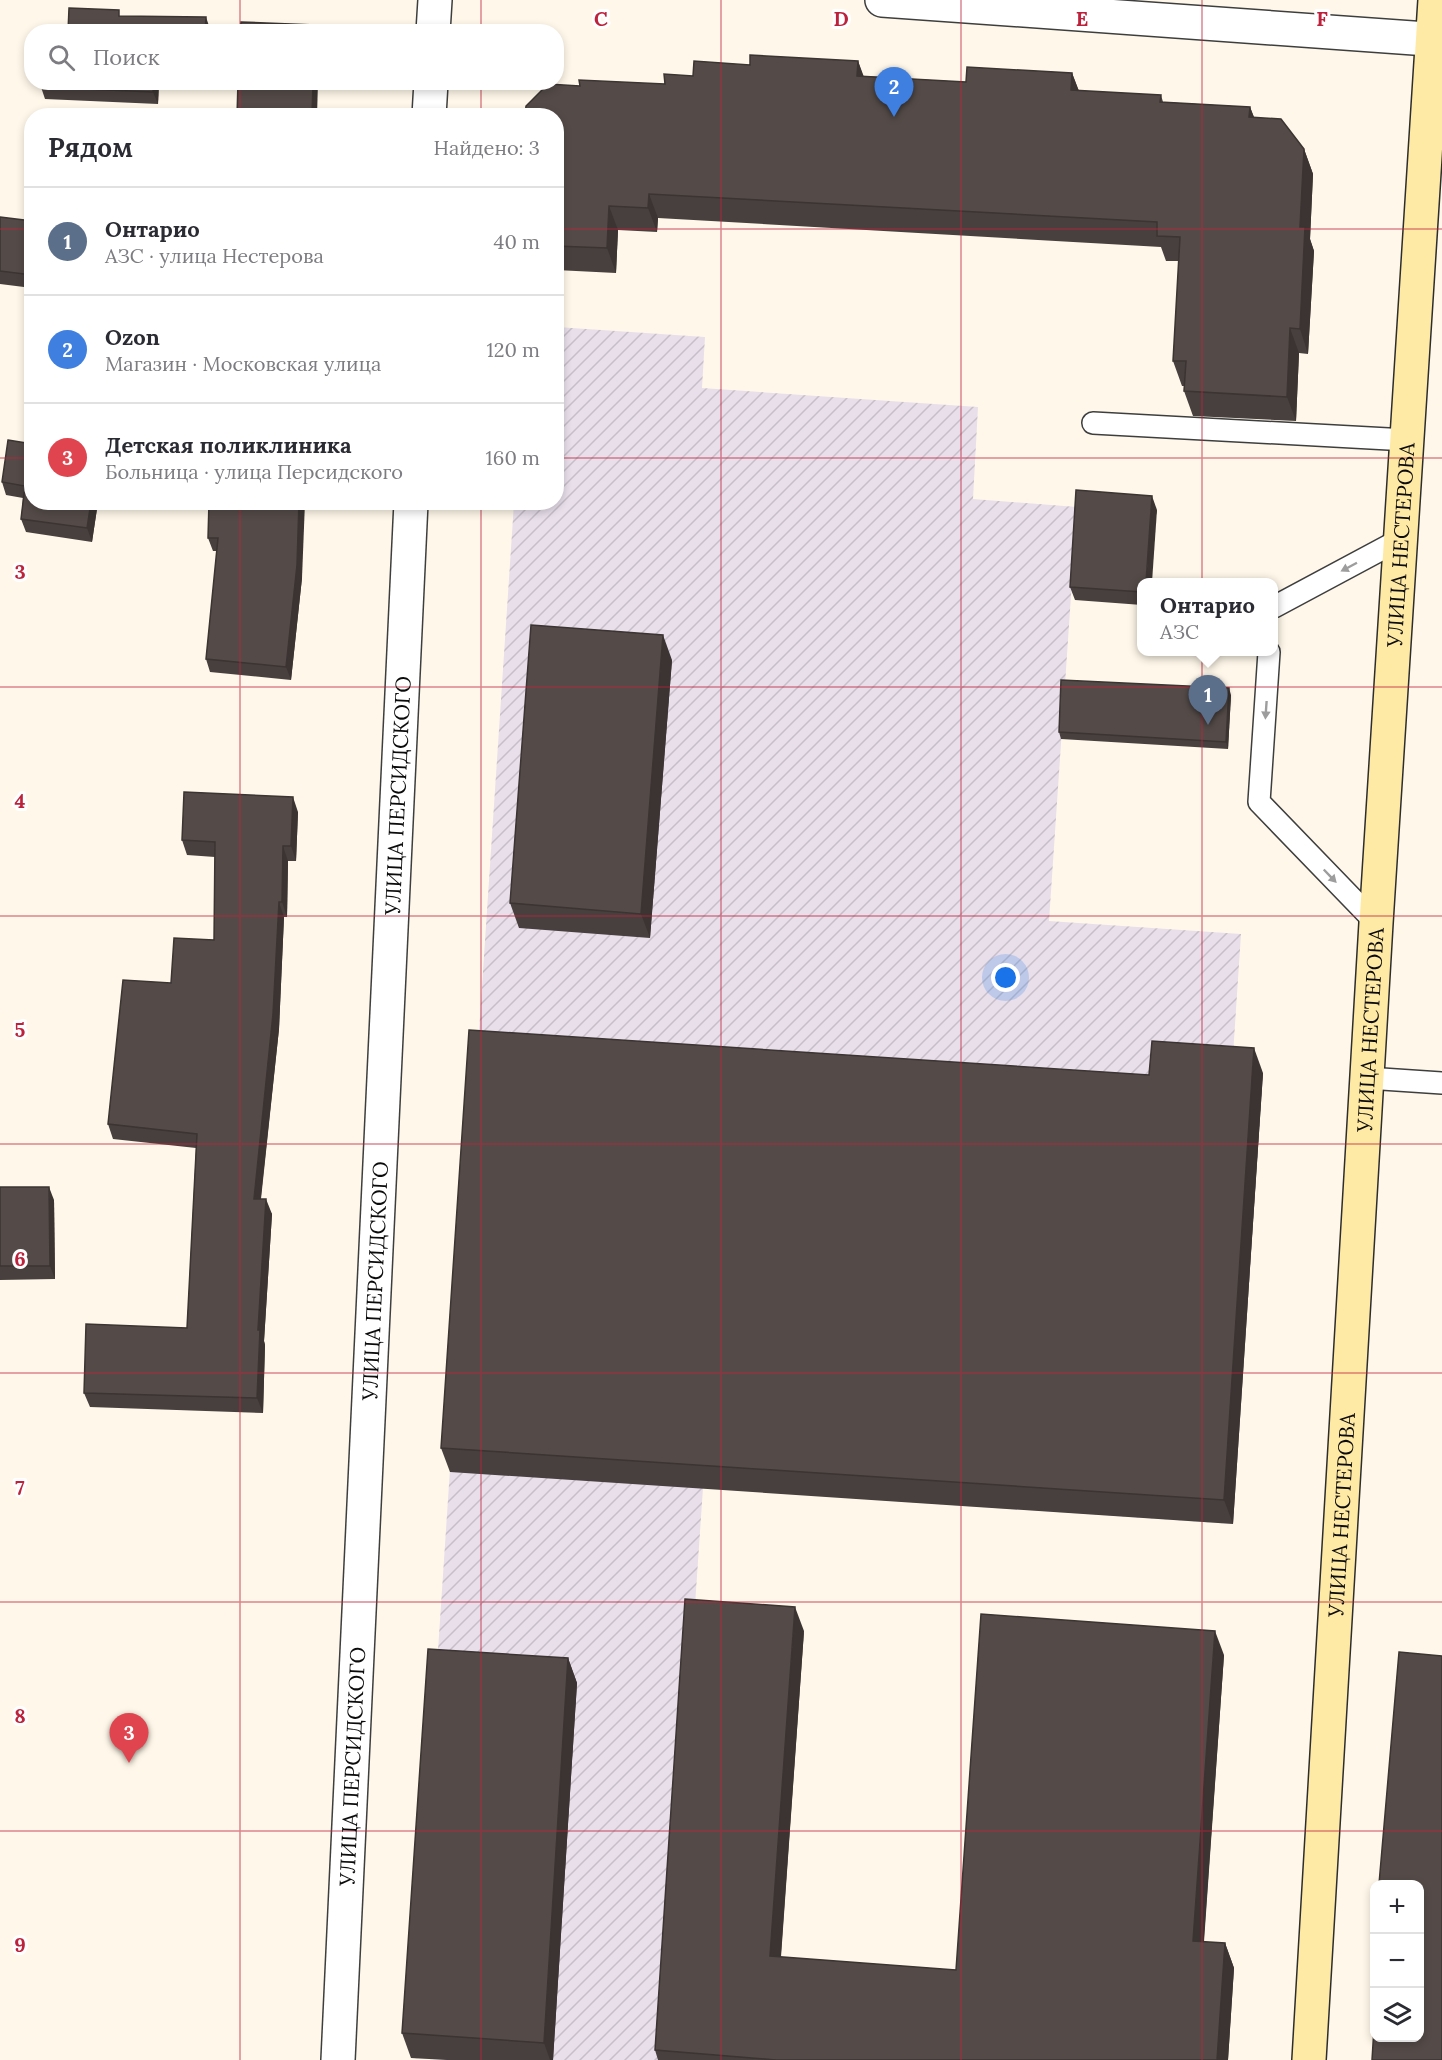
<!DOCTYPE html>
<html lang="ru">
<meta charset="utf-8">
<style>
:root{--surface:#fff;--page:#f2f2f3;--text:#2b2b33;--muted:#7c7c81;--line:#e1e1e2;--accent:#bd223c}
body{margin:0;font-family:Lora,serif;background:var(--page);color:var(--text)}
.controls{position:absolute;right:18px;bottom:18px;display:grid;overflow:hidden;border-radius:12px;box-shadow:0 3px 9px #0003}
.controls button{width:54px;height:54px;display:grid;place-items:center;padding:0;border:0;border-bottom:2px solid var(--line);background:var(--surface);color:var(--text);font:30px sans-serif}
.you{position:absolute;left:1006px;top:978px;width:21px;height:21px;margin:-15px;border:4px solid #fff;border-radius:50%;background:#1a73e8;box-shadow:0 0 0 9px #1a73e833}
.badge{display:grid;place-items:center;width:39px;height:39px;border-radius:50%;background:var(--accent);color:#fff;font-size:20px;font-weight:700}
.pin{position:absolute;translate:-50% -50px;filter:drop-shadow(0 2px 3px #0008)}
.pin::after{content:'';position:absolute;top:32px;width:21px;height:18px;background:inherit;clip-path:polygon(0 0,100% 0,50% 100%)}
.popup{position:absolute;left:1137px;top:578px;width:141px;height:78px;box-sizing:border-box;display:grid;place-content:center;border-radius:12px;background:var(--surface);filter:drop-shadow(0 2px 4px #0005);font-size:20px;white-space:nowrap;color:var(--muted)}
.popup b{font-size:22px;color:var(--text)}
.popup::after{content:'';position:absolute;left:50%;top:100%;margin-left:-12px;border:12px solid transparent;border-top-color:var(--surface)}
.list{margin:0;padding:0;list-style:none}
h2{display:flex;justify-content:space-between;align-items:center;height:78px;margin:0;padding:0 24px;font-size:26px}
h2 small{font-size:20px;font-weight:400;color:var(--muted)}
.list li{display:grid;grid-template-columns:39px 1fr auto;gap:18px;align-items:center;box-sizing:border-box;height:108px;padding:0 24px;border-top:2px solid var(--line)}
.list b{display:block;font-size:22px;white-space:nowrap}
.list p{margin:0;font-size:20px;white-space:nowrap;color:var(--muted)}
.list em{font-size:20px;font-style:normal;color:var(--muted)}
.icon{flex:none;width:33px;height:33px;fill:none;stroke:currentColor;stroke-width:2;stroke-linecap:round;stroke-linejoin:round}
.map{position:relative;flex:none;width:1442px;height:2060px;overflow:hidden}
.search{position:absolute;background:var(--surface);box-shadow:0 3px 9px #0003;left:24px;top:24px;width:540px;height:66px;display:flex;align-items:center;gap:15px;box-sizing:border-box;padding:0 21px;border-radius:24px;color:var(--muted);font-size:22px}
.panel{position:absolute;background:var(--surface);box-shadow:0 3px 9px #0003;left:24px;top:108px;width:540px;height:402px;border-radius:24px}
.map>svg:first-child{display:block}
.industrial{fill:url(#industrial-furrows)}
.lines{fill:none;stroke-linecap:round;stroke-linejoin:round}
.lane-casing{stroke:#3e3e3e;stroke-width:24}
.street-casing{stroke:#3e3e3e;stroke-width:36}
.secondary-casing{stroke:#2d2d2d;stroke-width:36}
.lane{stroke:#fff;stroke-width:21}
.street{stroke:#fff;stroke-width:33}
.secondary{stroke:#ffeaa5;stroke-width:33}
.wall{fill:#48403e}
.shaded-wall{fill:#3b3432}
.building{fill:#544b48;stroke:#3b3432;stroke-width:1.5}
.oneway{fill:#9d9d9d}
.grid{fill:none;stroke:#bd223c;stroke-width:1.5;stroke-opacity:0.55}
.labels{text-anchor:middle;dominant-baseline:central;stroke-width:6;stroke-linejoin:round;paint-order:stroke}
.street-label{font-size:21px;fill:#0b0b0b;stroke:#fff}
.grid-label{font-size:20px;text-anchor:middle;font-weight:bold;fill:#bd223c;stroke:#fff;stroke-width:6;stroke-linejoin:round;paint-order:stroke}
</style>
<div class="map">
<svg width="1442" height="2060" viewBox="0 0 1442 2060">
<defs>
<pattern id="industrial-furrows" width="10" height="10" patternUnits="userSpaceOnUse" patternTransform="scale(1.5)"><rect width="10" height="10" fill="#e8dfeb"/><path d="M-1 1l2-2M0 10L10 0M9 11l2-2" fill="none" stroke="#c6bec8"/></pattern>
</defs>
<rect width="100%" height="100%" fill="#fff8ea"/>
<path class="industrial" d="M557,327l148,10 -3,51 276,19 -5,92 104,8 -28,414 192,13 -9,136 31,3 -30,451 -530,-36 -39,572h-217l-36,-2 103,-1555 42,-1z"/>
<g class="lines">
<g class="lane-casing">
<g id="lane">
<path d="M1093,423l314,17"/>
<path d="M1274,607l127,-68"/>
<path d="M1269,652l-10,150 117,121"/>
<path d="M1367,1078l75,5"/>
</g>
</g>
<g class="street-casing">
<g id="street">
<path d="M882,0l560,40"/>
<path d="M433,32l2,-32"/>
<path d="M429,116l2,-34"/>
<path id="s1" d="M338,2060l73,-1558"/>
</g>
</g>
<g class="secondary-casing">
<g id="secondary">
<path id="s2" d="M1309,2060l67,-1137 59,-923"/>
</g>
</g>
<use href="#lane" class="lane"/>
<use href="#street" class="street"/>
<use href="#secondary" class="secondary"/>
</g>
<g class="wall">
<path d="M858,61l5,15 103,6 106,-9 7,18 82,4 2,7 87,5 4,10 50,32 9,25 -3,65 4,12 -6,103 -9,-1 -3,68 -103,-5 -9,-25v-5h-2l-9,-25 6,-100h-13l-5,-14 -503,-29 -1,14 -39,-2 -2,43 -60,-3v-154l24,-30 85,-2 28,-8 57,-11z"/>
<path d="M159,82l-1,22 -113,-5 -4,-12z"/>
<path d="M0,217l32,4v67l-32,-4z"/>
<path d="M32,444v58h66l-6,40 -66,-10 -5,-13 2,-21 -17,-3 -4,-13z"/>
<path d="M209,502l93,76 -11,102 -81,-8 -4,-13 11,-108h-4l-5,-13z"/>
<path d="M1157,510l-15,72v23l-67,-5 -5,-13z"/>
<path d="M672,660l-22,278 -131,-10 -9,-25z"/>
<path d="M1231,695l-3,54 -167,-10 -2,-7z"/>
<path d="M298,812l-2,49h-8l-1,56h-3l-5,112 -18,170 11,15 -8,127 1,4 -2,68 -173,-6 -6,-14 103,-65 9,-180 -83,-9 -5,-15 63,-141 43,-43 1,-83 -28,-2 -5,-15z"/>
<path d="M1263,1073l-30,451 -783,-52 -9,-24 708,-373z"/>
<path d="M0,1187l54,13 1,79 -55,1z"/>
<path d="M804,1631l-23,326 175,13 268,-315 -20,287 21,1 9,25 -6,92h-570l-3,-10z"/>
<path d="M568,1658l9,25 -24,377h-106l-36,-2 -9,-25z"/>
</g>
<g class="shaded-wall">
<path d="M206,17l4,12v3h-5z"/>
<path d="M858,61l9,24 -10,-9z"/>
<path d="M1072,73l9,24 -10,-7z"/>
<path d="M154,82h5l-1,22 -5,-12z"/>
<path d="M313,82h5l-1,34h-5z"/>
<path d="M1250,107l9,24 -10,-14z"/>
<path d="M1304,149l9,25 -3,65 4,12 -6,103 -8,-25v-102z"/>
<path d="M649,194l9,24 -1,14 -9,-24z"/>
<path d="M609,206l9,24 -2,43 -9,-25z"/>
<path d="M1290,328l9,25 -3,68 -9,-24z"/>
<path d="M1152,496l5,14 -5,72h-6z"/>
<path d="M91,502h7l-6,40 -5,-14z"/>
<path d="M299,502h6l-3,76 -11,102 -5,-13z"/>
<path d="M663,635l9,25 -22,278 -9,-24z"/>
<path d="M1229,688l2,7 -3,54 -2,-7z"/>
<path d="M293,797l5,15 -2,49 -5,-15z"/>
<path d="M283,846l5,15 -1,56 -5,-15z"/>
<path d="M279,902l5,15 -5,112 -20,185 -5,-15z"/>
<path d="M1254,1048l9,25 -30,451 -9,-24z"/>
<path d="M49,1187l5,13 1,79 -5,-13z"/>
<path d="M266,1199l6,15 -8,127 1,4 -2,68 -6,-15 1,-68z"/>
<path d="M795,1607l9,24 -25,350 -9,-25z"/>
<path d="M1215,1631l9,24 -22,310 -9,-24z"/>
<path d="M568,1658l9,25 -24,377h-3l-6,-17z"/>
<path d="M1225,1943l9,25 -6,92h-11z"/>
</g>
<g class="building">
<path d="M69,8l50,2v6l87,1 -1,15h-137z"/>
<path d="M241,22l74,3 -1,7h-74z"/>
<path d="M750,55l108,6 -1,15 109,6 1,-15 105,6 -1,17 90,5 -1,7 90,5 -1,10 32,2 23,30 -4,78h5l-5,102 -10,-1 -3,69 -103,-6 2,-30h-13l7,-124 -23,-1v-14l-508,-28 -1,14 -39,-2 -2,42 -51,-2v-130h-31l1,-10 22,-22 32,2 -1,-6 86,4 -1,-10 29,2 1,-15 56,4z"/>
<path d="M41,82h113l-1,10 -112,-5z"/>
<path d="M238,82h75l-1,34h-75z"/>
<path d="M0,217l32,4v54l-32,-4z"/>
<path d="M8,440l24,4v58h59l-4,26 -66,-9 4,-33 -23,-4z"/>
<path d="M1076,490l76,6 -6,86h-4v10l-72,-5z"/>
<path d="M209,502h90l-2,63 -11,102 -80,-8 12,-121h-10z"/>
<path d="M531,625l132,10 -22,279 -131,-11z"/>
<path d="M1061,680l168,8 -3,54 -167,-10z"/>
<path d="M184,792l109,5 -2,49h-8l-1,56h-3l-6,112 -19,185h12l-8,131h2l-3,68 -173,-5 2,-69 101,4 10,-194 -89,-10 15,-144 48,3 3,-45 40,2 1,-98 -33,-2z"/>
<path d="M469,1030l680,45 3,-34 102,7 -30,452 -783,-52z"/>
<path d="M0,1187h49l1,79h-50z"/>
<path d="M685,1599l110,8 -25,349 186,14 25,-356 234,17 -22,310 32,2 -8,117h-441l-121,-10z"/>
<path d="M428,1649l140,9 -24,385 -142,-10z"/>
<path d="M1399,1652l43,4v404h-70l2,-32v9h45v-153h-40z"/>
</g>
<defs><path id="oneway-solid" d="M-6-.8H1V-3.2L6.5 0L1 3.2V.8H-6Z" transform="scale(1.5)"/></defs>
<g class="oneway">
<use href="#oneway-solid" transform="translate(1349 567) rotate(152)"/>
<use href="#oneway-solid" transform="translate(1266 710) rotate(94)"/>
<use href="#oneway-solid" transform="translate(1330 876) rotate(46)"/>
</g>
<path class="grid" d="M240,0v32M481,0v32M721,0v2060M961,0v2060M1202,0v2060M240,82v34M481,82v34M0,229h32M556,229h886M0,458h32M556,458h886M240,502v1558M481,502v1558M0,687h1442M0,916h1442M0,1144h1442M0,1373h1442M0,1602h1442M0,1831h1442"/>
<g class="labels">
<g class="street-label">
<text stroke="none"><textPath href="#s2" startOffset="1518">УЛИЦА НЕСТЕРОВА</textPath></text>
<text stroke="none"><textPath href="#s1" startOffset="1266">УЛИЦА ПЕРСИДСКОГО</textPath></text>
<text stroke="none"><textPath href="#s2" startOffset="1032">УЛИЦА НЕСТЕРОВА</textPath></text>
<text stroke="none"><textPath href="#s1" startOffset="780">УЛИЦА ПЕРСИДСКОГО</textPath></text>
<text stroke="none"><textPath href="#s2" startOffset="546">УЛИЦА НЕСТЕРОВА</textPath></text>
<text stroke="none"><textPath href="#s1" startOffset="294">УЛИЦА ПЕРСИДСКОГО</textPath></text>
</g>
</g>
<g class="grid-label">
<text x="601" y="26">C</text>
<text x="841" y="26">D</text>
<text x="1082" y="26">E</text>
<text x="1322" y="26">F</text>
<text x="20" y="579">3</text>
<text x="20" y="808">4</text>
<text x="20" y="1037">5</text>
<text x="20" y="1266">6</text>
<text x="20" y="1495">7</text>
<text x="20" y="1723">8</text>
<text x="20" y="1952">9</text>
</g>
</svg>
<div class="controls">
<button>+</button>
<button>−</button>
<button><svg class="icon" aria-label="layers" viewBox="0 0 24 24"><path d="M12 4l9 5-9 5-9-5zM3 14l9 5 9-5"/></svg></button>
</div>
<div class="you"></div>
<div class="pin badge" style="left:1208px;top:725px;background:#5c6f8a">1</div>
<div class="popup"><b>Онтарио</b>АЗС</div>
<div class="pin badge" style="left:894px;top:117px;background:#3f7fe0">2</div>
<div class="pin badge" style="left:129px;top:1763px;background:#e0444e">3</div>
<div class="search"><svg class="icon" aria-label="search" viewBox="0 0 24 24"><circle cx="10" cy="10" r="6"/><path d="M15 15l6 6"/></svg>Поиск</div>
<section class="panel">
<h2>Рядом<small>Найдено: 3</small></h2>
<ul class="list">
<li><span class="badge" style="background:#5c6f8a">1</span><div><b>Онтарио</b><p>АЗС · улица Нестерова</p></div><em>40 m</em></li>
<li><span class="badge" style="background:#3f7fe0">2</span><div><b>Ozon</b><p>Магазин · Московская улица</p></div><em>120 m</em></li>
<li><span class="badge" style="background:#e0444e">3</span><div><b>Детская поликлиника</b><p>Больница · улица Персидского</p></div><em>160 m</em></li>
</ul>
</section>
</div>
